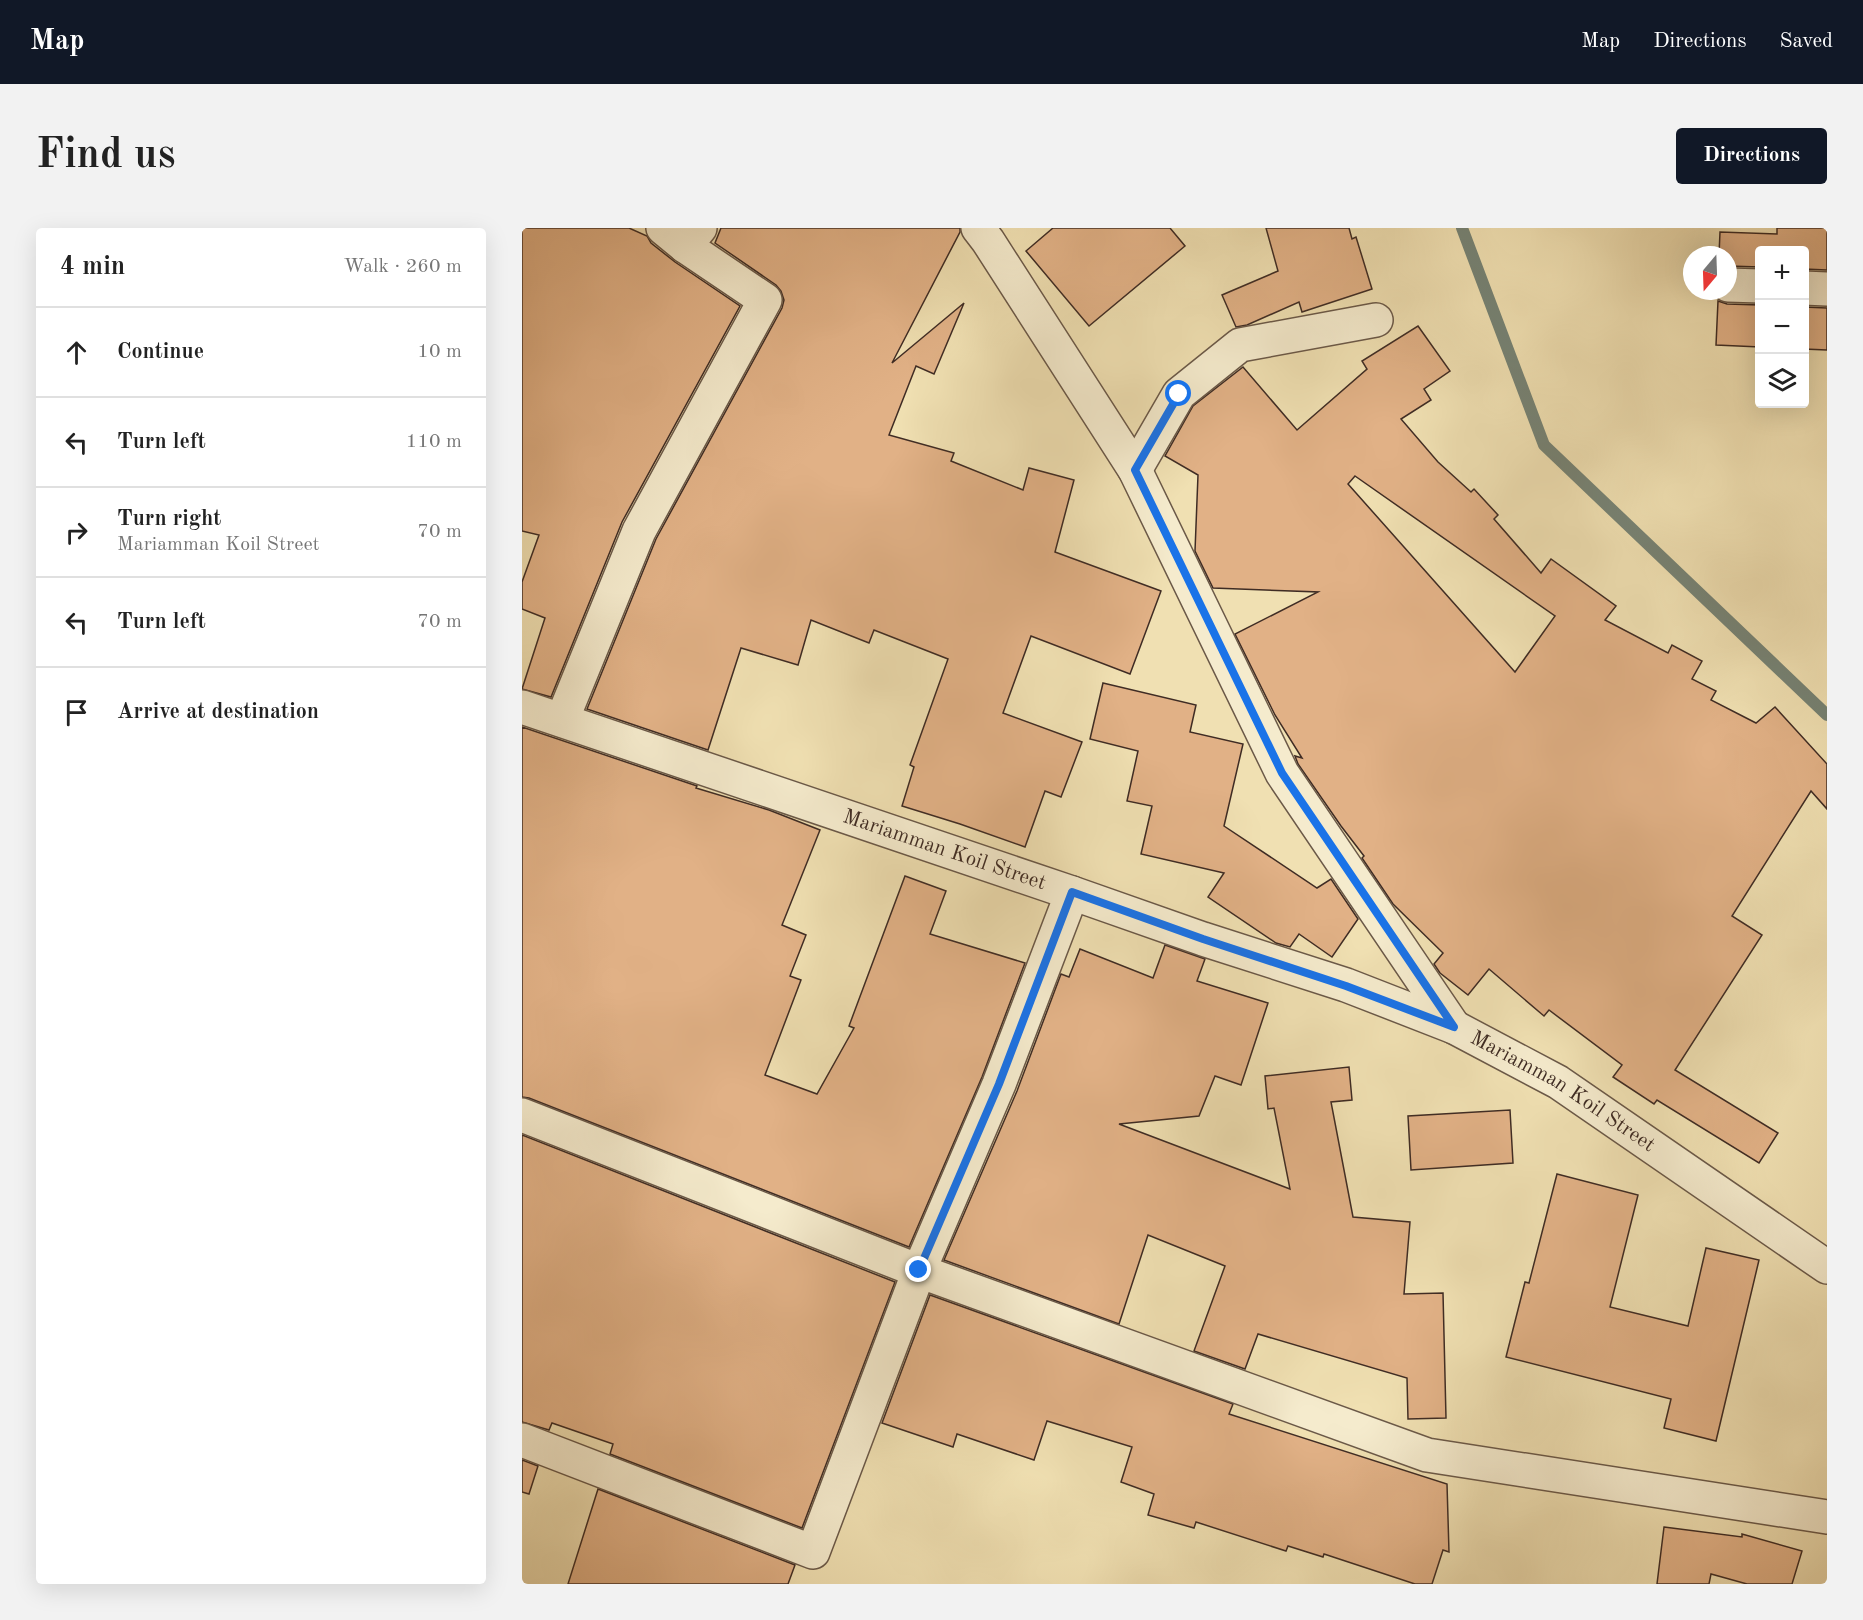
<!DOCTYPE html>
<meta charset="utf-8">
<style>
:root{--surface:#fff;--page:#f2f2f2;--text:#222;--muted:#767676;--line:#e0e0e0;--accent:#111827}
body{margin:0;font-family:"Old Standard TT",serif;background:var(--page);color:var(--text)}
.controls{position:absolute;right:18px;top:18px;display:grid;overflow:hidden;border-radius:6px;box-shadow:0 6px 24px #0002}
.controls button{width:54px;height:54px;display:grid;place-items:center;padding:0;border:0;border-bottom:2px solid var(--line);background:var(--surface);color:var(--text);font:30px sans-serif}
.compass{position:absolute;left:1161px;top:18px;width:54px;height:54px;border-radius:50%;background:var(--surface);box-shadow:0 6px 24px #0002;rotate:199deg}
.stop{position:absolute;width:18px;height:18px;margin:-14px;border:4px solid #1a73e8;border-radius:50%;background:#fff}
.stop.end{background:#1a73e8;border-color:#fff;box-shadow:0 2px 6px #0008}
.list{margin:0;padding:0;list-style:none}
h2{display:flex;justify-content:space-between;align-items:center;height:78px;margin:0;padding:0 24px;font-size:26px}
h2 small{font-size:20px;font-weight:400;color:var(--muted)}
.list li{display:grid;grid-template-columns:39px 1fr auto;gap:18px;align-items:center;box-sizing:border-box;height:90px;padding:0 24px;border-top:2px solid var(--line)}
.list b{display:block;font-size:22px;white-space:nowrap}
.list p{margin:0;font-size:20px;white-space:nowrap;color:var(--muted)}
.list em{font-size:20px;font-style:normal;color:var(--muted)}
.icon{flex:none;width:33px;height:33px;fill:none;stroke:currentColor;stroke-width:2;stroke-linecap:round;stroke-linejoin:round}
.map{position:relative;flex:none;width:1305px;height:1356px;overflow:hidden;border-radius:6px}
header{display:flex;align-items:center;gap:36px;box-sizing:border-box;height:84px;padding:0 30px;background:var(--accent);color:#fff}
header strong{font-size:28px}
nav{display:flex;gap:33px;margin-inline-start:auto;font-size:21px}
.intro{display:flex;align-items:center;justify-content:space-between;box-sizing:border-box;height:144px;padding:0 36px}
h1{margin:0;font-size:42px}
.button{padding:15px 27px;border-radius:6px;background:var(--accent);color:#fff;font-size:21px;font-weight:700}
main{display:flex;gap:36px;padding:0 36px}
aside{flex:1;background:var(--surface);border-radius:6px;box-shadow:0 6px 24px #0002}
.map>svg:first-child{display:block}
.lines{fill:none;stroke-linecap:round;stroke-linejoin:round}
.stream{stroke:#768375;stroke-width:12}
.building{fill:#e1b186;stroke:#3f2c24;stroke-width:1.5;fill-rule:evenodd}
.minor-casing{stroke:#6b5948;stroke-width:36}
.minor{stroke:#f5ebcd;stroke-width:33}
.route{stroke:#1a73e8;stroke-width:8}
.labels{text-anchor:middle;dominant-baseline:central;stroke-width:6;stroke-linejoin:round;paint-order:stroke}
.street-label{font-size:21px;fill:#3f2c24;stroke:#f5ebcd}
</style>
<header>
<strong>Map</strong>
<nav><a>Map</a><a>Directions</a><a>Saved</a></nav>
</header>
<div class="intro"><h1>Find us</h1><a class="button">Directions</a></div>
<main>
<aside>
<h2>4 min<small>Walk · 260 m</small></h2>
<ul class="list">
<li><svg class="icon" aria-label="ahead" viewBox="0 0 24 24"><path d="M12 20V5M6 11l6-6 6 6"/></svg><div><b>Continue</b></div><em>10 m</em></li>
<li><svg class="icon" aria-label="left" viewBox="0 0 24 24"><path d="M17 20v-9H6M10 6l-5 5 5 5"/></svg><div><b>Turn left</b></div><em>110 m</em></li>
<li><svg class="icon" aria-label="right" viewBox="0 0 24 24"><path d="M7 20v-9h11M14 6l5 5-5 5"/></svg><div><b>Turn right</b><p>Mariamman Koil Street</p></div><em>70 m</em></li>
<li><svg class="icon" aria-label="left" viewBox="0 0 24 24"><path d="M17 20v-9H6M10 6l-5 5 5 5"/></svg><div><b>Turn left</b></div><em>70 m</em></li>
<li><svg class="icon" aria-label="arrive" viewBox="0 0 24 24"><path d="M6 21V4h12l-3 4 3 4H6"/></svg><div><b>Arrive at destination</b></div></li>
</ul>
</aside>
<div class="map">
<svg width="1305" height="1356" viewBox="0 0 1305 1356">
<rect width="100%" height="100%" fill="#f0e0b2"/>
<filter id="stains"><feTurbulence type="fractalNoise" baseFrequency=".00333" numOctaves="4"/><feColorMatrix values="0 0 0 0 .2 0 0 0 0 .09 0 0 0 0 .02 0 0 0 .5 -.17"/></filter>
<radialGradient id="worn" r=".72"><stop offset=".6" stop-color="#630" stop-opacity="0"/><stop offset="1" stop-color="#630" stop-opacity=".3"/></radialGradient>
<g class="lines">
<path class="stream" d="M940,0l82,217 283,270"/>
</g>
<g class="building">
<path d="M0,0h107l18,8 4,7 24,19 65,44 -118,216 -71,175 -29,-8 23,-71 -23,-9v-27l17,-47 -17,-4z"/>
<path d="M199,0h239v4l-68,131 72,-60 -30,71 -18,-8 -27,69 65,18 -3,8 72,29 6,-22 45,12 -19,72 106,39 -31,83 -99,-38 -28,77 79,29 -21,55 -16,-6 -20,56 -65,-23 -58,-18 12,-39 -4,-2 38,-106 -74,-29 -5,13 -58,-23 -13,45 -57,-17 -33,102 -121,-41 69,-170 126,-231 2,-8 -3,-9 -5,-6 -61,-42z"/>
<path d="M531,0h117l15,18 -96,80 -63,-75z"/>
<path d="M744,0h83l3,11 4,-2 16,52 -70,23 -3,-10 -52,23 -11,2 -14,-32 56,-24z"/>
<path d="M1255,0h50v42l-23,-1v-19h-44v17l-32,-1v-11h-9l1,-23 57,2z"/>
<path d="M1196,73l9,3 33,1v42l-44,-2z"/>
<path d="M1282,79l23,1v42l-23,-1z"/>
<path d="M896,98l32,45 -26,18 7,11 -30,19 37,43 33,30 3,-3 24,26 -4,4 47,54 10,-14 65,47 -11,14 63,33 4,-8 30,16 -10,18 24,12 -5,9 45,23 19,-16 52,57v45l-16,-18 -79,125 30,19 -87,135 103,63 -19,30 -102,-63 -3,4 -41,-27 9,-12 -73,-55 -5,6 -55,-47 -21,26 -28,-22 -6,-9 9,-11 -50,-49 -31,-46 2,-2 -23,-30 -43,-62 -3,-8 7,2 -27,-43 -40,-81 83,-42 -105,-4 -18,-37 3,-76 -33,-19 28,-50 50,-39 54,63 70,-61 -5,-8zM833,248l200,140 -40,56 -167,-188z"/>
<path d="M581,455l93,22 -6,27 53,12 -19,82 93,62 14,-9 27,40 -26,38 -33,-23 -9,13 -14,-4 -68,-46 16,-24 -83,-19 11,-48 -25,-5 11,-50 -48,-12z"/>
<path d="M0,499l175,59 -1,2 73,22 51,20 -38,95 24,10 -16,41 11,4 -36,95 52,19 37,-66 -5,-2 56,-150 41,15 -16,43 95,29 -43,114 -73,170 -380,-149 -7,-1z"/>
<path d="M643,717l40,14 -8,22 71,22 -27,82 -26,-9 -16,40 -80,8 171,65 -16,-81 -6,1 -3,-33 84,-9 3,33 -21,2 22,115 57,5 -6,72 39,-1 3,125 -38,1 -1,-41 -149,-44 -13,35 -51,-18 31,-85 -77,-31 -29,89 -175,-64 73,-169 44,-117 8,3 11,-28 73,29z"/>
<path d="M988,882l3,53 -102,7 -3,-54z"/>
<path d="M0,907l373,147 -93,246 -192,-74 3,-10 -61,-21 -3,7 -27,-8z"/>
<path d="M1035,946l81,21 -28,112 78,19 18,-78 53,12 -43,181 -52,-13 7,-29 -165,-42 19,-75 4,1z"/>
<path d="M408,1067l303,109 -4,10 218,70 2,68 -6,-2 -11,34h-17l-91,-30 -1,3 -35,-11 -2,5 -90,-29 -2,6 -46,-13 6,-21 -33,-12 11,-35 -85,-26 -13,39 -77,-26 -4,13 -71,-24z"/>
<path d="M0,1232l16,6 -9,28 -7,-2z"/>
<path d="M76,1261l197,76 -7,19h-220z"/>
<path d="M1142,1299l78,10v-3l60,17 -10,33h-45l-36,-10 -2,10h-52z"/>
</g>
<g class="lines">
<g class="minor-casing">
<g id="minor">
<path d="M141,0l22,18 15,-18"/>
<path d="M456,0l10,13 147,229 147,303 172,254"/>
<path d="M1206,57l32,1"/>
<path d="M1282,60l23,1"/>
<path d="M613,242l44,-76 61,-49 136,-25"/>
<path id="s1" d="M0,479l550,186 131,46 143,46 108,42 104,55 269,185"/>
<path d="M40,492l77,-189 126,-231 -80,-54"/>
<path d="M0,887l397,156 508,184 400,62"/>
<path d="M0,1212l291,112 106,-281 80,-187 73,-191"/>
</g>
</g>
<use href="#minor" class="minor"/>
</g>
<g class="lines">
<path class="route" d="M397,1042l80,-186 73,-192 131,47 143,47 108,41 -172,-254 -147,-303 44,-76"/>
</g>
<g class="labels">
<g class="street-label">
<text stroke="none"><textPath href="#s1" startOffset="446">Mariamman Koil Street</textPath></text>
<text stroke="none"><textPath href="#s1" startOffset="1112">Mariamman Koil Street</textPath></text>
</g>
</g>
<rect width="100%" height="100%" filter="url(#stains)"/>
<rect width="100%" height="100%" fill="url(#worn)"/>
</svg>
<div class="controls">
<button>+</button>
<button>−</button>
<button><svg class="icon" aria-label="layers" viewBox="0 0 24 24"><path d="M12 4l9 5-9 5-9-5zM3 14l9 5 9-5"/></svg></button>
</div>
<svg class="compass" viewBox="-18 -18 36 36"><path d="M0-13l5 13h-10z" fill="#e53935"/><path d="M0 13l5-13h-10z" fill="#767676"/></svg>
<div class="stop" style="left:657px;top:166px"></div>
<div class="stop end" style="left:397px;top:1042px"></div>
</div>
</main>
